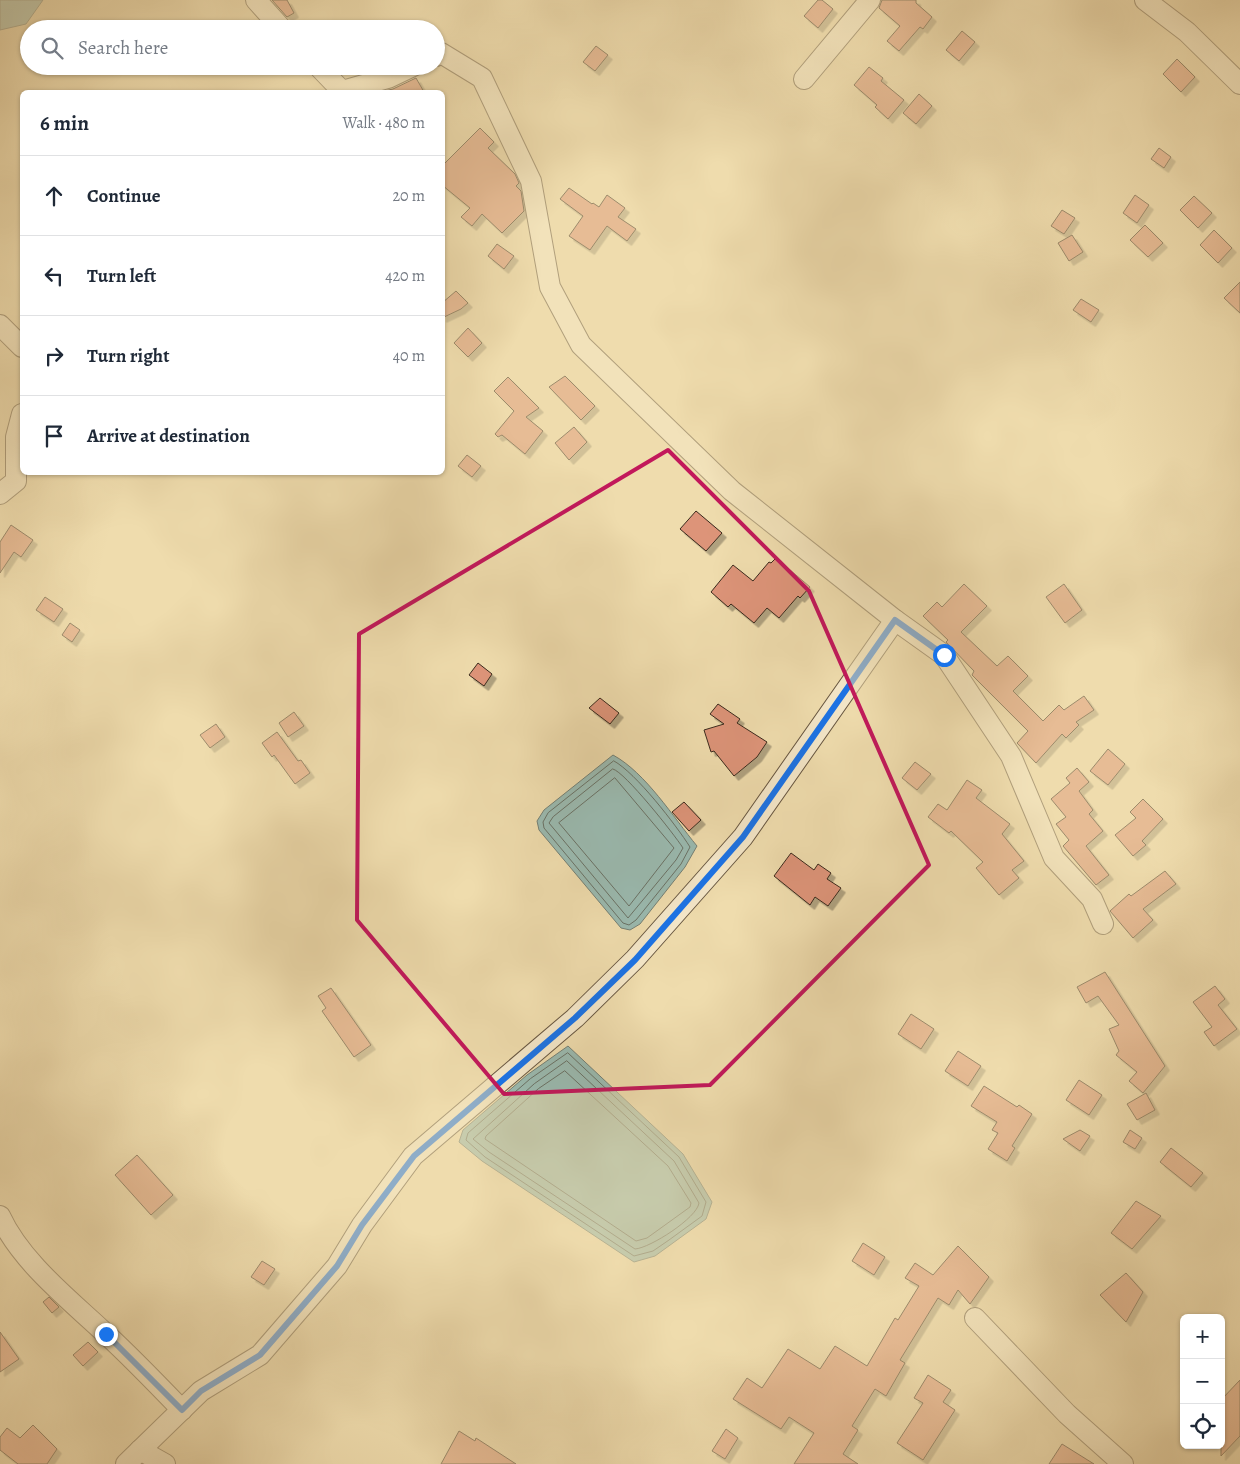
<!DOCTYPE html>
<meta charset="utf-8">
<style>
:root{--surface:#fff;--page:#f6f6f7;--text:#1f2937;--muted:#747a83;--line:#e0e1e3}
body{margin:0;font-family:Alegreya,serif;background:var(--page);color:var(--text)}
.controls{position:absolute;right:15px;bottom:15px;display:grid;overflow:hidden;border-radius:8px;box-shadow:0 1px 4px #0004}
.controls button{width:45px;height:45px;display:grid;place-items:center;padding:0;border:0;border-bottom:1px solid var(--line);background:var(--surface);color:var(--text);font:25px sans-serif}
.stop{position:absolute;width:15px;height:15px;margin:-11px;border:4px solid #1a73e8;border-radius:50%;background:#fff}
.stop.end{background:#1a73e8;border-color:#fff;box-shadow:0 1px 5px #0008}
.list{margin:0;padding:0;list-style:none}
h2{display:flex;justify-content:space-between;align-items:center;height:65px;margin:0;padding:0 20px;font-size:21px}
h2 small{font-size:16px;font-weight:400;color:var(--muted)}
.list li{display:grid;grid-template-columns:32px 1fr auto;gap:15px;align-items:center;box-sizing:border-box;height:80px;padding:0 20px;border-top:1px solid var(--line)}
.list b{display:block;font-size:19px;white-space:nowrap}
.list em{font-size:16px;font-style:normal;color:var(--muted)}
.icon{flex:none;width:28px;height:28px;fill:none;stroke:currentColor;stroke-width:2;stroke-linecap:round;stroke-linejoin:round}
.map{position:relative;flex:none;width:1240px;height:1464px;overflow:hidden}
.search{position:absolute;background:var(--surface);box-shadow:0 1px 4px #0004;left:20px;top:20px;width:425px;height:55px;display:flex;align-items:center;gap:12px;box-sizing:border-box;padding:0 18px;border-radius:28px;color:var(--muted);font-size:19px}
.panel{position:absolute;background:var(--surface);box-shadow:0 1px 4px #0004;left:20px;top:90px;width:425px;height:385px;border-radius:8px}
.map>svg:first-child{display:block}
.water{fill:#9abab0;stroke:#748075}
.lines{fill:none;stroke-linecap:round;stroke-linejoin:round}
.shore{stroke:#6a7266;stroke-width:1}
.building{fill:#dd9479;stroke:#3a2a1d;filter:url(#shadow)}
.street-casing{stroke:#675641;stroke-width:22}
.street{stroke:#f5e8ca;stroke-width:20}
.route{stroke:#1a73e8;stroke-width:6}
.marked{fill:none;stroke:#c2185b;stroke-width:4;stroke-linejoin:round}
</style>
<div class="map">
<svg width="1240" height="1464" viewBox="0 0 1240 1464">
<defs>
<filter id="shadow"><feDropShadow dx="4.5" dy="4.5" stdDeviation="0" flood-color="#0004"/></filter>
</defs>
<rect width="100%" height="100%" fill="#efdcad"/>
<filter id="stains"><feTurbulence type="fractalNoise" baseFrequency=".004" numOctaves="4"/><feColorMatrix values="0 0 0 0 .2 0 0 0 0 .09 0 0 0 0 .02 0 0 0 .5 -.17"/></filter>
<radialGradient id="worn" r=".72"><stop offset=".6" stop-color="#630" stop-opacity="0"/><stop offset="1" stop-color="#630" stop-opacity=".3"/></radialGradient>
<g class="water">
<path d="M0,0h43l-17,24 -26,6z"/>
<path d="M613,755c33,18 60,62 84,91l-12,21 -45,57 -10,6 -9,-2 -82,-98 -2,-9 7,-11z"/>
<path d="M568,1046l115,108 29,48 -6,17 -51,37 -21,6 -152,-101 -23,-19 4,-12 64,-55z"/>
</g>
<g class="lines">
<g class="shore">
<path d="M614,761c22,12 62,64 76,86l-9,17 -45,56 -7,5 -6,-2 -79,-95 -1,-6 5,-9z"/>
<path d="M613,769c12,3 61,65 70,79l-7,12 -48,58 -79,-95 4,-6z"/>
<path d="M615,778l59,70 -45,58 -70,-83z"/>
<path d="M568,1053l111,104 27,45 -4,14 -33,24 -16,11 -19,5 -149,-99 -19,-17 2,-7 62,-54z"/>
<path d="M567,1061l107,100 25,42c-2,15 -49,45 -64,46l-146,-97 -16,-13 61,-55z"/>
<path d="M565,1071l103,95 23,37 -1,4 -43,31 -11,3 -151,-102 1,-3 52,-47z"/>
</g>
</g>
<g class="building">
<path d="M272,0h15l7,13 -7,4z"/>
<path d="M818,0h4l11,9 -15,19 -14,-12z"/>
<path d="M882,0h34v3l16,14 -9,12 -3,-2 -21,24 -12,-10 13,-15 -21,-18z"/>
<path d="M962,31l13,11 -16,19 -13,-11z"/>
<path d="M596,46l12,9 -13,16 -12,-9z"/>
<path d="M1177,59l18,18 -14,15 -18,-18z"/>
<path d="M869,67l14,11 -2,3 23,19 -16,19 -13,-12 2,-2 -23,-20z"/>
<path d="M416,78l8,14h-44l13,-3z"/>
<path d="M919,94l13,12 -16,18 -13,-11z"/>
<path d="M480,128l14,14 -6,6 27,26 4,9 -3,3 5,5 3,20 -22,22 -20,-19 -10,12 -11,-9 9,-9 -28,-23v-19z"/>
<path d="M1159,148l12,9 -7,11 -13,-9z"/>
<path d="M569,188l23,16 1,-1 6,4 8,-12 18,13 -7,9 18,12 -9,12 -20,-15 -17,24 -21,-14 14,-20 -23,-17z"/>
<path d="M1135,195l14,10 -12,18 -14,-10z"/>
<path d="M1194,196l18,17 -14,15 -18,-18z"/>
<path d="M1062,210l13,8 -11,16 -13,-8z"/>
<path d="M1145,225l18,18 -15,14 -18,-17z"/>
<path d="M1214,230l18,18 -14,15 -18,-18z"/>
<path d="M1072,235l11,17 -14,9 -11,-18z"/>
<path d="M497,244l17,12 -10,13 -16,-13z"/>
<path d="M1240,282v31l-16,-15z"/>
<path d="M456,291l12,12 -7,6 -19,9v-15z"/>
<path d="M1081,299l18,11 -8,12 -18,-12z"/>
<path d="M468,328l14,15 -14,14 -14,-14z"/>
<path d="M565,376l30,30 -14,14 -32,-33z"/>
<path d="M508,377l31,31 -13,9 17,14 -18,23 -23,-19 -4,2 -3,-3 19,-23 -20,-20z"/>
<path d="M574,427l13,15 -18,18 -14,-17z"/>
<path d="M467,455l14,11 -9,11 -14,-11z"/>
<path d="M696,511l26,22 -16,18 -26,-22z"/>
<path d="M11,525l22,15 -12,17 -7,-5 -14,21v-31z"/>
<path d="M776,558l34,29 -10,11 -2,-2 -19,22 -12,-10 -13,15 -23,-19 -3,3 -17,-15 22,-27 20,16 16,-19 2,1z"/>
<path d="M964,584l23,22 -26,26 36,34 11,-10 20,20 -15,15 30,30 16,-16 5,5 20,-14 10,14 -18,12 3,3 -13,13 -4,-4 -26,29 -19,-20 11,-12 -56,-56 2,-4 -28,-29 2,-2 -25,-24 14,-14 5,5z"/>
<path d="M1064,584l18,26 -17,13 -19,-26z"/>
<path d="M45,597l18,12 -9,13 -18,-12z"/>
<path d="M70,623l10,7 -8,12 -10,-7z"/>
<path d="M478,663l14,11 -8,12 -15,-11z"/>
<path d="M600,698l19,15 -9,11 -21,-16z"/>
<path d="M718,704l22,15 -3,4 30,19 -10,15 -23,19 -20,-25 -3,1 -7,-22 20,-6 -14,-10z"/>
<path d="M294,712l10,14 -16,11 -9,-14z"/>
<path d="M216,724l9,13 -15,11 -10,-13z"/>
<path d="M277,732l21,29 3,-1 9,13 -15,11 -21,-29 -2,2 -10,-14z"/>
<path d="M1108,749l17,15 -17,21 -18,-14z"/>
<path d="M915,762l16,12 -14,16 -15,-12z"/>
<path d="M1077,768l12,14 -10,9 14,19 -4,4 14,17 -17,15 23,29 -13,10 -33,-39 6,-6 -13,-16 10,-7 -15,-18 19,-16 -4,-5z"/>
<path d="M967,780l15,10 -6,8 34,26 -8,10 22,27 -12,9 7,8 -20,17 -23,-27 7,-6 -32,-31 -2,2 -21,-16 10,-13 9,6z"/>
<path d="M1143,799l20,20 -21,22 4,4 -13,11 -18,-21 21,-17 -6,-6z"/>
<path d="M684,802l17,18 -12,11 -17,-19z"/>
<path d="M791,853l23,17 4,-6 13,9 -4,6 14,9 -13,18 -13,-9 -5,8 -36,-29z"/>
<path d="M1165,871l11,13 -33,25 10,11 -20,18 -23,-27 19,-17 2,2z"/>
<path d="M1105,972l60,94 -22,27 -14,-12 8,-9 -21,-17 3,-4 -10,-22 10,-4 -21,-29 -12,7 -9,-16z"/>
<path d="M1215,986l10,13 -7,6 19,24 -23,17 -10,-14 8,-5 -19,-25z"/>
<path d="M331,988l40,57 -17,12 -32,-46 4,-3 -8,-12z"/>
<path d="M911,1014l23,15 -13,20 -23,-15z"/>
<path d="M958,1051l23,15 -13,20 -23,-15z"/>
<path d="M1079,1080l23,15 -13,20 -23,-15z"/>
<path d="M984,1086l33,21 2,-2 13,9 -20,32 3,2 -8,13 -19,-12 10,-16 -6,-3 5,-8 -26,-16z"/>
<path d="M1146,1093l9,17 -18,10 -10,-16z"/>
<path d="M1080,1130l10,6 -10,15 -17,-12z"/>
<path d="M1130,1130l12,8 -7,11 -12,-7z"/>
<path d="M1171,1148l32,25 -12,14 -31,-25z"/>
<path d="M137,1155l36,40 -22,20 -36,-40z"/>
<path d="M1136,1201l25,15 -29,33 -21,-16z"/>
<path d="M863,1243l22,14 -11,18 -22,-14z"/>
<path d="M958,1246l31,31 -19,27 -12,-14 -9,15 -11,-7 -38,62 5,3 -19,33 -11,-7 -23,37 6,4 -15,24 15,10h-64l20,-31 -25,-16 -8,12 -48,-30 14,-21 15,10 26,-39 32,20 15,-23 32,20 28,-48 3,2 21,-34 -14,-8 10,-15 18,12z"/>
<path d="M262,1261l13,8 -11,16 -13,-8z"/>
<path d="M1126,1273l17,19 -17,30 -26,-27z"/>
<path d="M49,1297l10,10 -7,6 -9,-11z"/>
<path d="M0,1332l19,27 -19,13z"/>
<path d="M88,1342l10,10 -15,14 -10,-11z"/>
<path d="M928,1375l23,15 -8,12 12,8 -32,50 -26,-17 26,-40 -9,-5z"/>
<path d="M1240,1380v56l-19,20v-56z"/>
<path d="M33,1425l24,24 -10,15h-29l-18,-14v-13l7,-9 13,10z"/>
<path d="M726,1429l12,9 -13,21 -13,-8z"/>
<path d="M459,1431l16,10 1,-3 40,26h-75z"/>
<path d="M1062,1444l32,20h-45z"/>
</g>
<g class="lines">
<g class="street-casing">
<g id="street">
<path d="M256,0l26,29"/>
<path d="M1145,0l42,32 53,52"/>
<path d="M436,56l5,-3 41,25 49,103 19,106 31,58 151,146 163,129"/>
<path d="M318,66l24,25 46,-13 25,-12"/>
<path d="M804,79l66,-79"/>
<path d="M0,325l22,22"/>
<path d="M0,494l16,-13v-44l6,-23"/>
<path d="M0,1216c21,46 70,84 106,118 26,24 51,50 76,76"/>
<path d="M975,1318l92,96 56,50"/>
<path d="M140,1450l25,14"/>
<path d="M126,1464l75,-73 59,-36 77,-89 25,-41 51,-69 162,-138 60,-59 108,-122 152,-217 49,35 67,101 43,102 38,41 11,25"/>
</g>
</g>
<use href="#street" class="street"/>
</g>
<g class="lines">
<path class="route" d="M106,1334l76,76 19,-19 59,-36 77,-89 25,-41 52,-69 161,-138 60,-58 108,-123 152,-217 49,35"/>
</g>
<path d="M0 0H1240V1464H0ZM668,450l141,141 120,274 -219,220 -206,9 -147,-174 2,-286z" fill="#efdcad" fill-opacity=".55" fill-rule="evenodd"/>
<path class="marked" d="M668,450l141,141 120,274 -219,220 -206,9 -147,-174 2,-286z"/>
<rect width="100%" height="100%" filter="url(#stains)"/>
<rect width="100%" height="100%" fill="url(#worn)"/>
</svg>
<div class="controls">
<button>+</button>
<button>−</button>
<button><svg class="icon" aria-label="locate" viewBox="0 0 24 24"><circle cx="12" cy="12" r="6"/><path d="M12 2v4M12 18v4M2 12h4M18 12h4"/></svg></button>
</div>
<div class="stop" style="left:944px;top:655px"></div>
<div class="stop end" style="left:106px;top:1334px"></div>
<div class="search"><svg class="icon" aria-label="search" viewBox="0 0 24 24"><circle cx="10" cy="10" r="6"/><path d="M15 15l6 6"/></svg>Search here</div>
<section class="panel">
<h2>6 min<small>Walk · 480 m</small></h2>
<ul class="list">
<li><svg class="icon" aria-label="ahead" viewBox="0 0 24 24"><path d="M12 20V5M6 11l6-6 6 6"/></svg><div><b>Continue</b></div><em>20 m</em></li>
<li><svg class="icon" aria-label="left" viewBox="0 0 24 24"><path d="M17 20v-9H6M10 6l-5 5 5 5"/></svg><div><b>Turn left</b></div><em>420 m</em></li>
<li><svg class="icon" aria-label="right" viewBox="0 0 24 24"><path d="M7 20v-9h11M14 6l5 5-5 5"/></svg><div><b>Turn right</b></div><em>40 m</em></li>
<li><svg class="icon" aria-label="arrive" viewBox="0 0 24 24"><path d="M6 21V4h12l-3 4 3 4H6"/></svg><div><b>Arrive at destination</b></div></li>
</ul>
</section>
</div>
